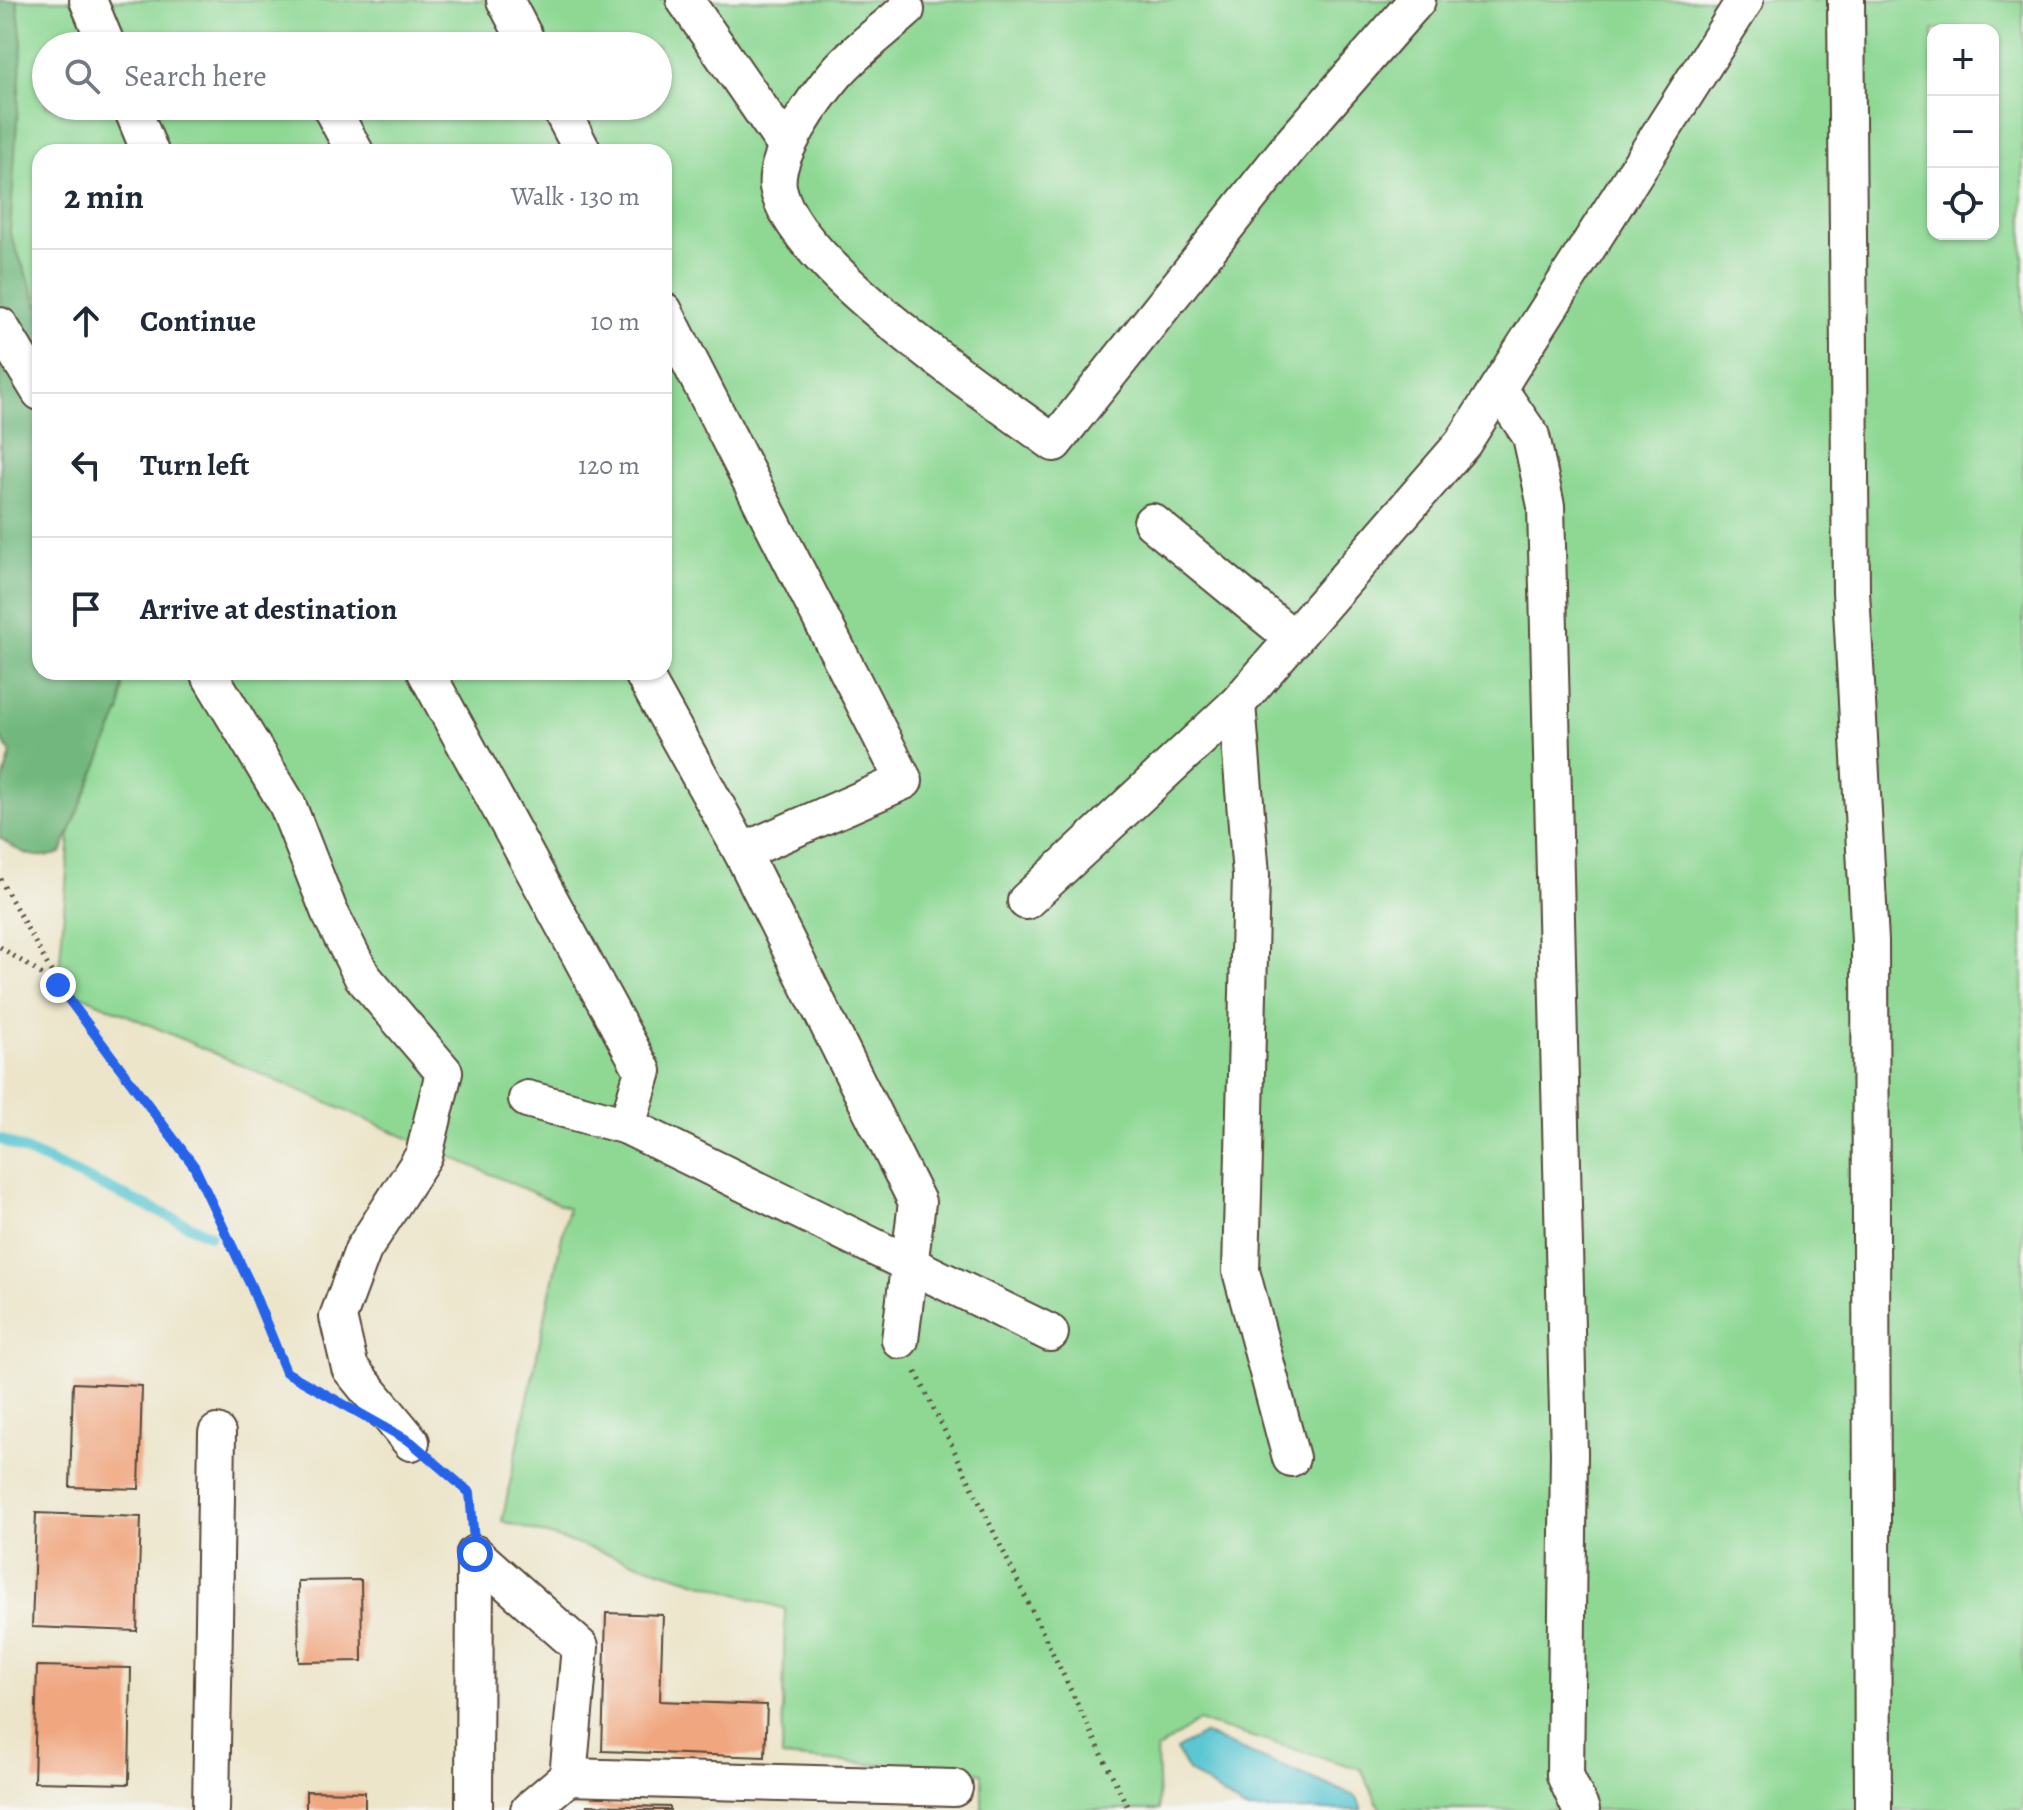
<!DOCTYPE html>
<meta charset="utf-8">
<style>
:root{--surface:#fff;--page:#f2f2f3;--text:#1f2937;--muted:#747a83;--line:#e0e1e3}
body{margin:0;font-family:Alegreya,serif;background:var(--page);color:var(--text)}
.controls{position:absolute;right:24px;top:24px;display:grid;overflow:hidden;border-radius:16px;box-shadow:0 2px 6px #0004}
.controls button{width:72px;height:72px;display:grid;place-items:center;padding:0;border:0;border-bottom:2px solid var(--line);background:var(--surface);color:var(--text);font:40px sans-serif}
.stop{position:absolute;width:24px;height:24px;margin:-18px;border:6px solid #2563eb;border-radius:50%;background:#fff}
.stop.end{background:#2563eb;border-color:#fff;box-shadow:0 2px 8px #0008}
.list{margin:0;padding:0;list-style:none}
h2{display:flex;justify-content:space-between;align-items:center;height:104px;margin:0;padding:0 32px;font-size:34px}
h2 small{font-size:26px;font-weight:400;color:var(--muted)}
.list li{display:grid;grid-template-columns:52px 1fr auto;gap:24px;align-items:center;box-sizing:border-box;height:144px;padding:0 32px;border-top:2px solid var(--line)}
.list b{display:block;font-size:30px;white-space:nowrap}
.list em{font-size:26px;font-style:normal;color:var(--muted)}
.icon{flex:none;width:44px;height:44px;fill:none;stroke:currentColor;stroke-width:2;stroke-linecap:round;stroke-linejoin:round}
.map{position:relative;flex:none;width:2023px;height:1810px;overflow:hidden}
.search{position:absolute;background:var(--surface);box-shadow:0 2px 6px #0004;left:32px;top:32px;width:640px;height:88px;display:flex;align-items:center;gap:20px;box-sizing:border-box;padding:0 28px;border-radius:44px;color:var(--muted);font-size:30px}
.panel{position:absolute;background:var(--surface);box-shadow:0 2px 6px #0004;left:32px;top:144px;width:640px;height:536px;border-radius:24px}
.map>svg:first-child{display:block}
.green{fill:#8ed894;stroke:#648159;stroke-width:2;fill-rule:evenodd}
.forest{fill:#72b87e;stroke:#56714e;stroke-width:2}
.water{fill:#5bc7d3;stroke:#4b7878;stroke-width:2}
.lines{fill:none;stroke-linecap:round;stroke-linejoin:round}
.stream{stroke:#5bc7d3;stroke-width:11}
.building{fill:#f0a67f}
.minor-casing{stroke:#564638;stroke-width:40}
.path{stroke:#564638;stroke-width:5;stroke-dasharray:2 6;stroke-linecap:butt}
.minor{stroke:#fff;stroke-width:36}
.route{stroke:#2563eb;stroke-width:10}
</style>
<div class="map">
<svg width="2023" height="1810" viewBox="0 0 2023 1810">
<rect width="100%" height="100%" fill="#f6f6f2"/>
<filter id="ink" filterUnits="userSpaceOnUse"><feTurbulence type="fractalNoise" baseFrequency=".0125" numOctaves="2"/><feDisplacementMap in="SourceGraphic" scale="16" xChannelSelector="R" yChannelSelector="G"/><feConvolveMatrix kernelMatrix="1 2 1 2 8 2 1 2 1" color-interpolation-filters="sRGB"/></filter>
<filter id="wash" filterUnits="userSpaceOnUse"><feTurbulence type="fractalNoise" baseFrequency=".006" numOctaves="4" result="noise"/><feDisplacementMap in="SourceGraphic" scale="32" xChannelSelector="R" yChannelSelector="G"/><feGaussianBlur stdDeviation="1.8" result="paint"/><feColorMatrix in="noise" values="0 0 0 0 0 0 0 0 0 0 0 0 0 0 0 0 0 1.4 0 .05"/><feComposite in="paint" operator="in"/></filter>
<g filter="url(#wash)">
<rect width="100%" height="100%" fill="#ece5ca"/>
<path class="green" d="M0,0h2023v1810h-642l-20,-41 -163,-48 -41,29 2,60h-177v-37l-200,-16 3,-148 -283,-88 66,-313 -510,-223 25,-313h581v-520h-624v327l-40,-93zM1933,30h60v204h-60zM46,46h612v60h-612z"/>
<path class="forest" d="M0,0h17l5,43 -12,190 30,77v362h84l-3,37 -60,144c-27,8 -39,1 -61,-15v-46l11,-39 -11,-16z"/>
<path class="water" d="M1203,1734l154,63 5,13h-117l-57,-39 -12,-21z"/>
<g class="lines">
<path class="stream" d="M0,1139l210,96"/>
</g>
<g id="blocks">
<g class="building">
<path d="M73,1383l69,3 -3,103 -69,-2z"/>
<path d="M36,1513l105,4 -4,114 -105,-4z"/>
<path d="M361,1580l1,81 -63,1 -1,-81z"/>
<path d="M606,1613l57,2 -3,86 107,4 -2,52 -163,-6z"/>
<path d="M37,1666l94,2 -2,116 -95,-2z"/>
<path d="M306,1791l59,1v18h-59z"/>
<path d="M587,1805l83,2v3h-83z"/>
</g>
</g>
</g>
<g filter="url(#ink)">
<use href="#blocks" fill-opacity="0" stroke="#564638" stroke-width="2"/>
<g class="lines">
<g class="minor-casing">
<g id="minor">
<path d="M88,0l19,46"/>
<path d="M505,0l24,46"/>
<path d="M685,0l101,146"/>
<path d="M1846,0l5,591 19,350 3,869"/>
<path d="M906,10c-22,20 -48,39 -68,61 -20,23 -65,84 -60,116 13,77 211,208 276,256l236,-297 127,-146"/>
<path d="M131,106l19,46"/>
<path d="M330,106l25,46"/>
<path d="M559,106l24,46"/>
<path d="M0,326l40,66"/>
<path d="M1498,388l33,48 15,70 23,947 -4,322 16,35"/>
<path d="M1152,522l142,117"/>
<path d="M208,672l79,132 42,107 33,65 82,96 -20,83 -61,95 -25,67 12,51 61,74"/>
<path d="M426,672l217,399 -16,55"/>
<path d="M642,672l100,180 162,-71 -240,-470"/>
<path d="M1237,704l14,171 -10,396 50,187"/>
<path d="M742,852l175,350 -17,138"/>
<path d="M1026,901l211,-197 226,-261 282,-443"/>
<path d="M527,1099l100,27 423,207"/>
<path d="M475,1554l105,93 -12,130 -39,33"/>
<path d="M568,1777l386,11"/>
<path d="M211,1810l6,-377"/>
<path d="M474,1810l1,-256"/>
</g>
</g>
<g class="path">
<path d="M0,879l58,105"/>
<path d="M0,947l58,38 136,181 57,120 35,86 33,19"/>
<path d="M916,1372l213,438"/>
<path d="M439,1466l31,27 2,25"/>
</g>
<use href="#minor" class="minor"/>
</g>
</g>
<g class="lines" filter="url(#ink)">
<path class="route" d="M58,985l136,181 57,120 35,86 125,70 59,51 5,61"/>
</g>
</svg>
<div class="controls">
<button>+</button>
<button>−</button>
<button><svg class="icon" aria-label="locate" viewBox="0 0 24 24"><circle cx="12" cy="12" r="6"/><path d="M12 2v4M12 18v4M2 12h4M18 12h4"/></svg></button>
</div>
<div class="stop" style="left:475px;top:1554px"></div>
<div class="stop end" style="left:58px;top:985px"></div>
<div class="search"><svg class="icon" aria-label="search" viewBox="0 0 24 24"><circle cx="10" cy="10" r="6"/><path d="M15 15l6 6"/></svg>Search here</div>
<section class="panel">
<h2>2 min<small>Walk · 130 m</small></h2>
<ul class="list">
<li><svg class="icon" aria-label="ahead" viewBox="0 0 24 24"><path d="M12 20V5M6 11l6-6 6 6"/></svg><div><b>Continue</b></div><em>10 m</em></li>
<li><svg class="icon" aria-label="left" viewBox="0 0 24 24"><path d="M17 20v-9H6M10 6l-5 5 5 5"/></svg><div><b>Turn left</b></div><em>120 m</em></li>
<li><svg class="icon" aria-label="arrive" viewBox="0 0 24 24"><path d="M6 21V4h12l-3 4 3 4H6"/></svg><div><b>Arrive at destination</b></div></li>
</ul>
</section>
</div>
